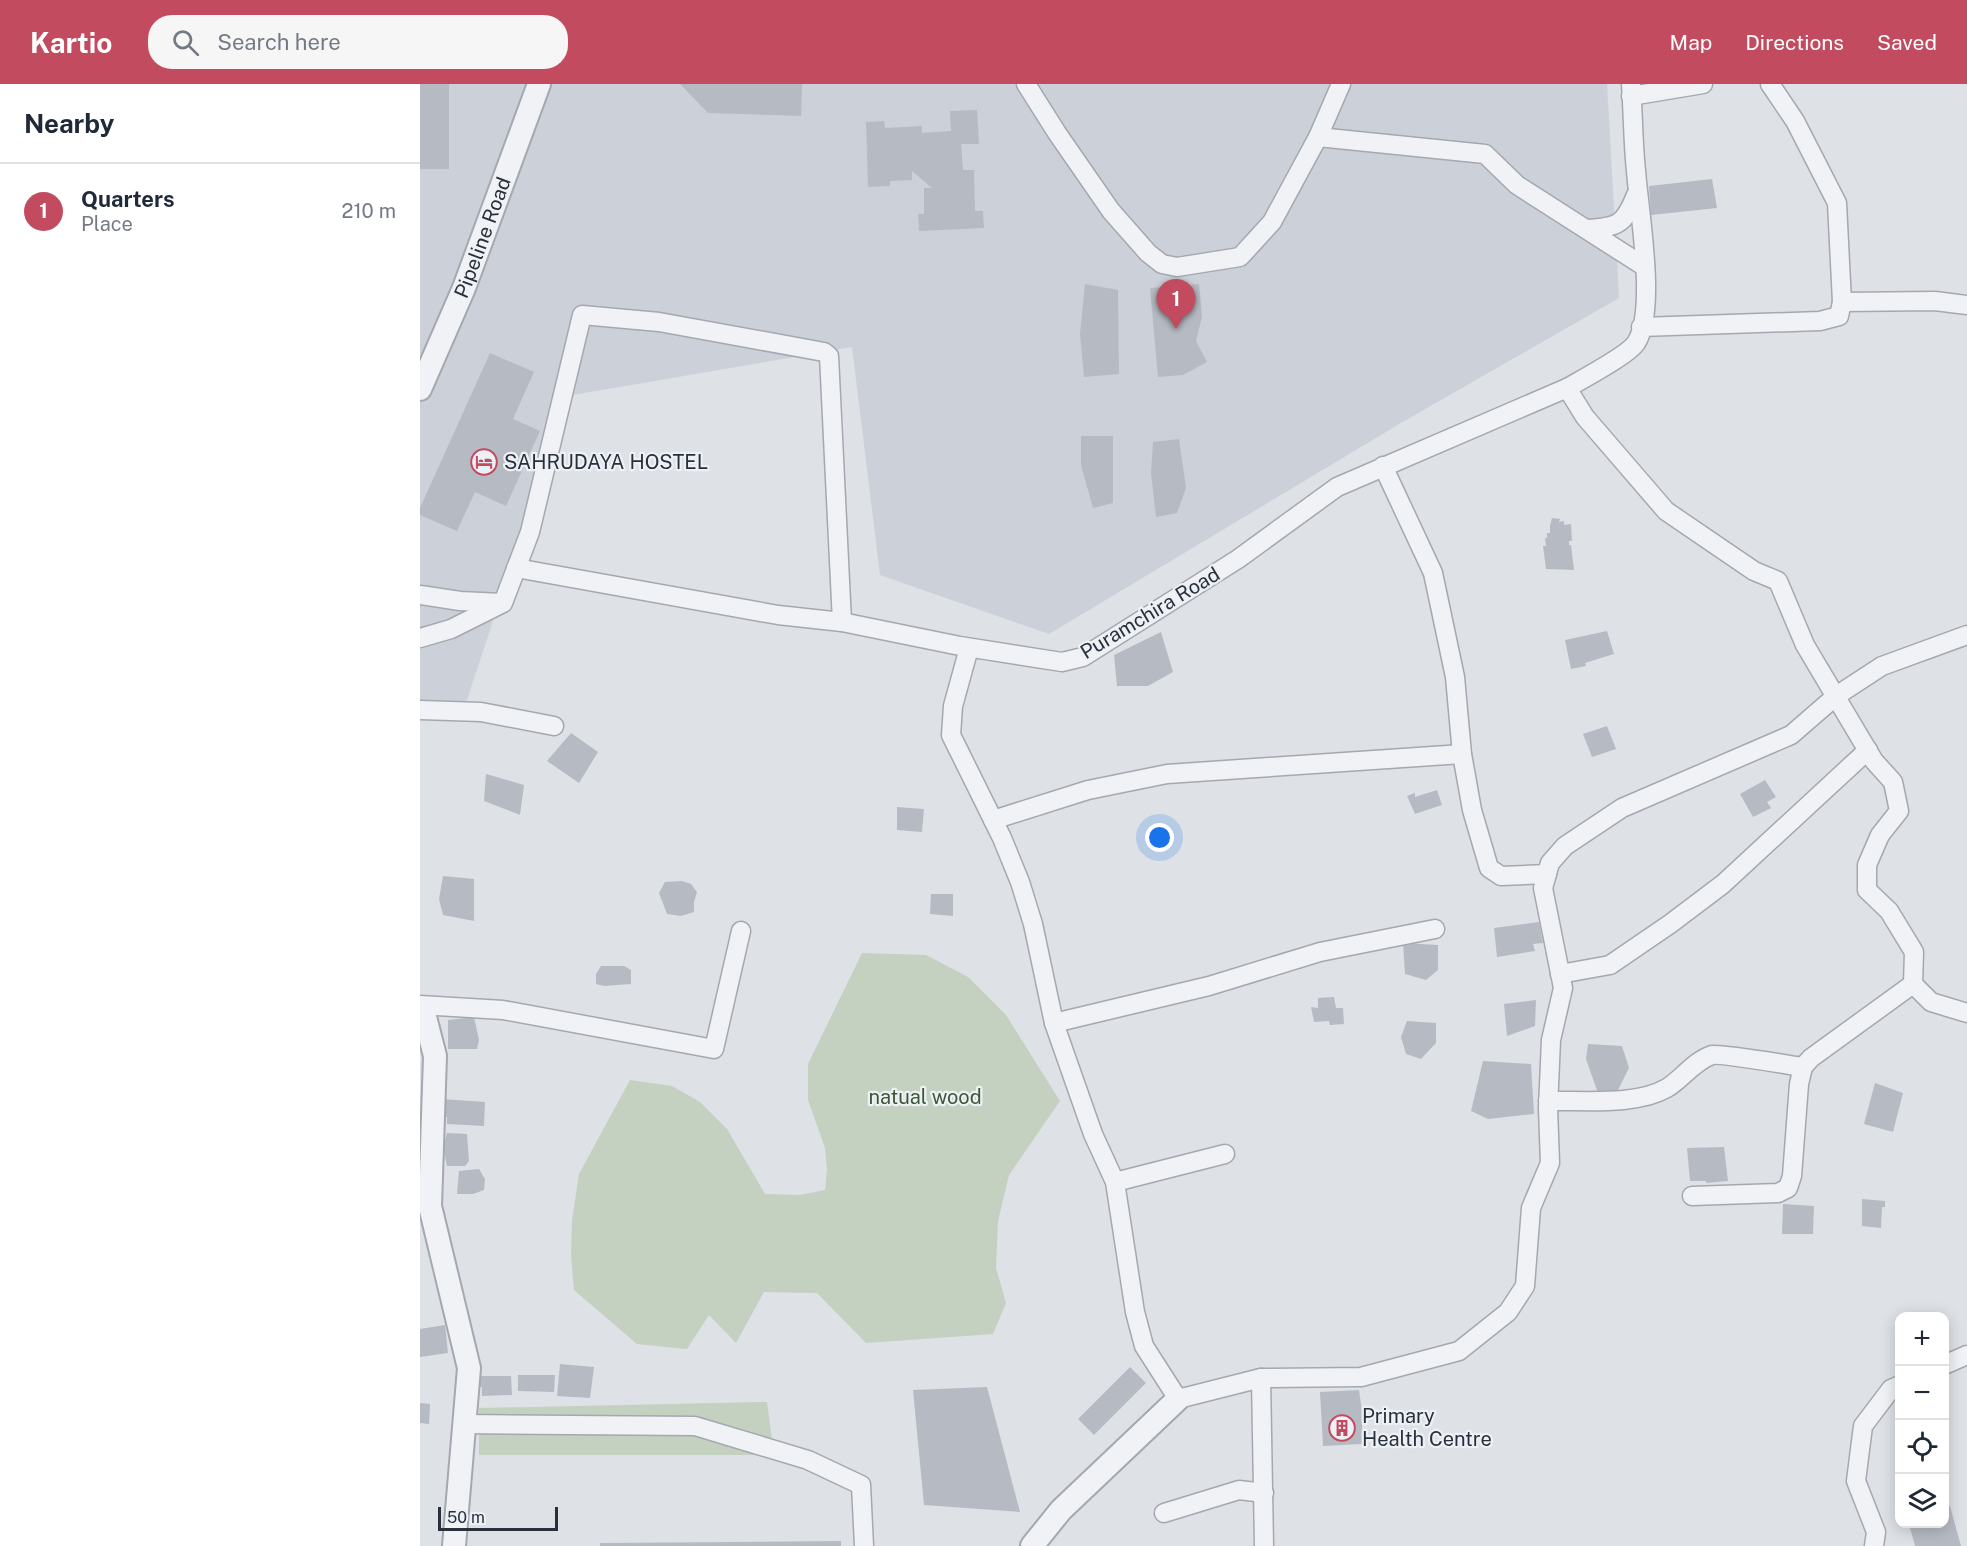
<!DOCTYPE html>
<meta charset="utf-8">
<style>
:root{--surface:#fff;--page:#f6f6f7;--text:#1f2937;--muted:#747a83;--line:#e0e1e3;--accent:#c34b5f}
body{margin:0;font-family:"Public Sans",sans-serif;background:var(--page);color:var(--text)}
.controls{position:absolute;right:18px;bottom:18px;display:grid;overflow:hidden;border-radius:12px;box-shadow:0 3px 15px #0003}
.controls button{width:54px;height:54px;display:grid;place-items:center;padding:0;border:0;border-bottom:2px solid var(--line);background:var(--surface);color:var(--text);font:30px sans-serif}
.scale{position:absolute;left:18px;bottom:15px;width:120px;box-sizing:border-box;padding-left:6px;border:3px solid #28303c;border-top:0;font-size:16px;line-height:21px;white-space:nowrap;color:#28303c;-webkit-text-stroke:4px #edf0f4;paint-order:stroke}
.you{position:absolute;left:740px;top:754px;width:21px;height:21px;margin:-15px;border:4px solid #fff;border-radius:50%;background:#1a73e8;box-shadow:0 0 0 9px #1a73e833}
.badge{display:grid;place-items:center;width:39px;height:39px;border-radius:50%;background:var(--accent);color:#fff;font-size:20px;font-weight:700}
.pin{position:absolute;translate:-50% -50px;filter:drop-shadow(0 2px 3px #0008)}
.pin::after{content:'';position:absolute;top:32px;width:21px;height:18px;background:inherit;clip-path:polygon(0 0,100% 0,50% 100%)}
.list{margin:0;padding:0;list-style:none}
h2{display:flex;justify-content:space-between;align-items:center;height:78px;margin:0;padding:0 24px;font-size:26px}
h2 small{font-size:20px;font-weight:400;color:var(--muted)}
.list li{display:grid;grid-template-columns:39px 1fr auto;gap:18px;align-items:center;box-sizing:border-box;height:96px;padding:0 24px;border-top:2px solid var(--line)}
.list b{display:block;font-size:22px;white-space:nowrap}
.list p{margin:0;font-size:20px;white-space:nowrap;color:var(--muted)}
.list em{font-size:20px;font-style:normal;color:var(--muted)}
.icon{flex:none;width:33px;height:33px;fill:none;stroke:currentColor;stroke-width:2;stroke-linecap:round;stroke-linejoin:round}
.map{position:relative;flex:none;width:1547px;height:1462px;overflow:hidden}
header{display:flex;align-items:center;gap:36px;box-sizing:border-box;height:84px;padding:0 30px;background:var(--accent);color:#fff}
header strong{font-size:28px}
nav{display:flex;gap:33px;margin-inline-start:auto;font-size:21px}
.search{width:420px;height:54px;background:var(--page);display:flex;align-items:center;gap:15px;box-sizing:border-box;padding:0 21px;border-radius:24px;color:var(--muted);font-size:22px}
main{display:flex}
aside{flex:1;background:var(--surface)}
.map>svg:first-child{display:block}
.built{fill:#ccd0d8}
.green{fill:#c4d0c0}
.building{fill:#b6bbc3}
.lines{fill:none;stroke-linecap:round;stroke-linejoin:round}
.minor-casing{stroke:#a4a8b0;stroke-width:21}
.tertiary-casing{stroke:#a4a8b0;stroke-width:26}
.minor{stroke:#f0f2f5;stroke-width:18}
.tertiary{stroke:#f0f2f5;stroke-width:22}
.labels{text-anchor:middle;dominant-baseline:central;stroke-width:4.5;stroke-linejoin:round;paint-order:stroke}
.street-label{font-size:20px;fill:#28303c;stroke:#edf0f4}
.poi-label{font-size:20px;fill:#28303c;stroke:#edf0f4;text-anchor:start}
.park-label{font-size:20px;fill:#3d5637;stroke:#edf0f4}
</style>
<header>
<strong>Kartio</strong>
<div class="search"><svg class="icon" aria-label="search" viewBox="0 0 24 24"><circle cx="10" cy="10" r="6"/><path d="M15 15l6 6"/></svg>Search here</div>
<nav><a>Map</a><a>Directions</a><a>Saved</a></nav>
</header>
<main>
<aside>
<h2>Nearby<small></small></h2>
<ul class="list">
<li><span class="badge">1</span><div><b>Quarters</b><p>Place</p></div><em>210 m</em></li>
</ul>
</aside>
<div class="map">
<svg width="1547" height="1462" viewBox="0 0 1547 1462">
<rect width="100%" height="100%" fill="#dee1e6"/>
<path class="built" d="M0,0h1187l12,214 -218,125 -352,211 -169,-59 -28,-228 -285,49 -106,322 -41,-10z"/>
<g class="green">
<path d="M442,869l64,2 42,22 38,38 54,86 -51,74 -11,46 -2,47 10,35 -13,31 -127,9 -49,-50 -53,-1 -28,51 -27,-28 -22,34 -50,-5 -63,-54 -3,-35 1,-34 7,-47 51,-94 42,6 28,16 27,27 38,65 35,1 25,-5 2,-20 -2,-22 -17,-48v-36z"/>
<path d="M347,1318l7,53h-295v-47z"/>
</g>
<g class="building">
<rect x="0" y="0" width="29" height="85"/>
<path d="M260,0h122l-1,32 -93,-3z"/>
<path d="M557,26l2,34h-18l2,26h11l1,41h8l1,17 -65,3 -1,-17h6v-26h8l-20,-17v9l-22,1v5l-22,1 -2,-65 18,-1 1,7 37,-2v7l29,-2 -1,-20z"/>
<path d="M1292,95l5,29 -66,7 -2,-29z"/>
<path d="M665,200l33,6 1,84 -35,3 -4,-43z"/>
<path d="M779,200l3,33 -6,24 11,21 -24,13 -25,2 -8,-89z"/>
<path d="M70,269l44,19 -21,47 27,12 -34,75 -31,-14 -18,39 -37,-16v-7z"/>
<path d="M661,352h32v67l-20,5 -12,-43z"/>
<path d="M759,355l7,49 -9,25 -21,4 -5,-44 2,-31z"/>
<path d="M1132,434l8,1 -1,3 5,-1v4l7,-1 1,17h-3v4h2l3,25 -28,-1 -3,-23h3l-1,-8h2v-5h3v-7z"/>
<path d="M1187,547l7,23 -29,9 1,3 -15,3 -6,-29z"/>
<path d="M741,548l12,40 -25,14h-31l-3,-31z"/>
<path d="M1187,642l9,23 -24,8 -9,-23z"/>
<path d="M151,649l27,19 -19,31 -32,-22z"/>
<path d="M66,690l38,11 -4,30 -36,-14z"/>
<path d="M1345,696l11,17 -9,5 4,6 -18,9 -13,-23z"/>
<path d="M1017,706l5,15 -27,9 -8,-18 8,-3v4z"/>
<path d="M477,723l27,2 -2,23 -25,-2z"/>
<path d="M23,792l31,3v42l-31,-6 -4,-16z"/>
<path d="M262,797l9,3 6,8 -3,10v10l-13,4 -14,-2 -8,-21 6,-11z"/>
<path d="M511,810h22v22l-23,-2z"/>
<path d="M1119,838l4,21 -10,1 2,7 -38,6 -3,-29z"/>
<path d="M983,859l35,2v25l-12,10 -21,-6z"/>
<path d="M181,882h23l7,4v14l-27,2 -8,-2v-10z"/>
<path d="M914,913l2,11h7l1,16 -14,1 -1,-4 -15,1 -3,-15 7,1v-10z"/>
<path d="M1116,916l-1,26 -28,10 -3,-32z"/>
<path d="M54,933l5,23 -2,9h-29v-29z"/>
<path d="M987,937l29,2v20l-15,16 -15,-5 -5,-17z"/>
<path d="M1168,960l34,2 7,22 -12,24 -18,4 -13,-37z"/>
<path d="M1063,977l48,3 3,50 -46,5 -17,-8z"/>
<path d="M1455,999l28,10 -10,39 -29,-8z"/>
<path d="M21,1015l44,3 -1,24 -37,-2v-7h-6z"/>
<path d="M27,1049l20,1 2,27 -4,5h-18l-4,-19z"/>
<path d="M1304,1063l4,34 -22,2v-2h-16l-3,-33z"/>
<path d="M59,1085l6,10 -1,11 -11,4h-16l2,-23z"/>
<path d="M1442,1115l23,2v6h-3l-1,21 -19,-2z"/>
<path d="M1363,1120l31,2 -1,28h-31z"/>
<path d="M25,1241l3,28 -28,4v-28z"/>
<path d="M140,1280l34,3 -4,31 -33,-2z"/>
<path d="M710,1283l16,16 -52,52 -16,-16z"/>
<path d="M98,1291h37l-1,17 -36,-1z"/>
<path d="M55,1292h36l1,19 -30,1v-9h-7z"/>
<path d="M567,1303l33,125 -96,-7 -11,-115z"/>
<path d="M939,1306l3,22v32l-39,2 -3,-54z"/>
<path d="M0,1319l10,1 -1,20 -9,-1z"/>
<path d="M1530,1422l11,40h-46l-6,-22h35v-16z"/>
<path d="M421,1457v5h-241v-3z"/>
</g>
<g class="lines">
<g class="minor-casing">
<g id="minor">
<path d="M606,0l31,49 54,78 37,42 14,11 15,3 63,-10 32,-35 46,-85 23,-53"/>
<path d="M1211,0c2,29 2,58 5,87 3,40 21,140 0,172 -8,12 -55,37 -69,45l18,29 81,94 88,60 24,10 27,64 69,116 19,21 6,29 -19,24 -13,30v25l22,21 25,41 -1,32 18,18 36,11"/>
<path d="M1211,12l72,-12"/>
<path d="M898,53l167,17 32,31 128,82"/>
<path d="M1167,145c31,-2 37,-4 49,-34"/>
<path d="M1422,218l93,-1 32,4"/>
<path d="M1221,243l179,-6 19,-5 3,-14 -5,-99 -42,-82 -25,-37"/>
<path d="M963,382l50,107 22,104 7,77 10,56 17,58 12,8 46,-2"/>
<path d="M96,484l262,47 64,7 118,24 102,16 21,-5 155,-98 99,-72 230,-99"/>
<path d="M0,511l40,6 42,2"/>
<path d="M0,554l31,-9 52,-26 27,-71 52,-217 77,7 165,30 5,4 13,266"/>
<path d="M549,564l-16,58 -2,29 51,103 18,44 13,42 21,99 39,111 22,48 20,130 9,34 34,53 83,-21 100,-1 98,-26 49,-39 17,-26 6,-78 19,-45 -2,-55 3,-68 12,-52 -20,-100 7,-25 15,-17 57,-38 169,-73 45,-39 46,-30 85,-31"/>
<path d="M0,626l61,2 73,14"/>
<path d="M573,736l95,-30 79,-16 295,-20"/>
<path d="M1140,890l50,-9 60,-41 53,-40 145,-134"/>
<path d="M0,921l83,5 211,39 27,-118"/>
<path d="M634,939l155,-37 111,-34 115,-23"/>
<path d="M1128,1017c36,-1 88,5 119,-13 15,-9 27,-27 45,-33 8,-2 77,10 91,12"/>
<path d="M695,1098l110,-28"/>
<path d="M1272,1112l86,-3 10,-5 4,-12 7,-92 4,-17 8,-9 102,-74"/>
<path d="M1524,1281l23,-10"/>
<path d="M841,1294l3,168"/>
<path d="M44,1340l231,2 113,34 53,25 3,61"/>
<path d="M744,1429l75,-23 25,3"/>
<path d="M1454,1462l2,-14 -20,-51 7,-55 28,-37 9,-4"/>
</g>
</g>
<g class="tertiary-casing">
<g id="tertiary">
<path id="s1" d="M0,305l44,-101 75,-204"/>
<path d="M0,931l5,2 10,39 -5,150 39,162 -15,178"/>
<path d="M612,1462l29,-36 117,-111"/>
</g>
</g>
<use href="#minor" class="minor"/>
<use href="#tertiary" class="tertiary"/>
</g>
<defs>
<g id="hotel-ring" transform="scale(1.35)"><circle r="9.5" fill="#edf0f4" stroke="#c34b5f" stroke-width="1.5"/><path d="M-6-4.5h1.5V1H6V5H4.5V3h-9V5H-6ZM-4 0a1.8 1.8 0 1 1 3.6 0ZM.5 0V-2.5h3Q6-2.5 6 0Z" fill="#c34b5f"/></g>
<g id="building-ring" transform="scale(1.35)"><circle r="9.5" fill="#edf0f4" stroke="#c34b5f" stroke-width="1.5"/><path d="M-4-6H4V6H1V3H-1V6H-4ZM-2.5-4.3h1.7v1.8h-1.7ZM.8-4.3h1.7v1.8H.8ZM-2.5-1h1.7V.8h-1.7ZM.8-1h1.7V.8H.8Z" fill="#c34b5f"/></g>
</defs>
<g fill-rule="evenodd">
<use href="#hotel-ring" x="64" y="378"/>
<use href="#building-ring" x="922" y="1344"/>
</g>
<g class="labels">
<g class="street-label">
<text stroke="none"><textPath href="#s1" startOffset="164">Pipeline Road</textPath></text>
<text transform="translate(730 529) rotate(-31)">Puramchira Road</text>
</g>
<g class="poi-label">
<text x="84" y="378">SAHRUDAYA HOSTEL</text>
<text x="942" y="1332">Primary<tspan x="942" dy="23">Health Centre</tspan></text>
</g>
<g class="park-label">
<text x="505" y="1013">natual wood</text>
</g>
</g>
</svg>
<div class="controls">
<button>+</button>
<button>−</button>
<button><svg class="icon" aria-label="locate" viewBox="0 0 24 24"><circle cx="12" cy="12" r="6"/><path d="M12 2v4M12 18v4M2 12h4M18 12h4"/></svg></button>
<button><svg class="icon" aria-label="layers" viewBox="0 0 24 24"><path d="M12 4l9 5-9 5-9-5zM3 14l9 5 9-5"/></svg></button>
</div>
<div class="scale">50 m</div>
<div class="you"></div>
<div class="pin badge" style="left:756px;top:245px">1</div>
</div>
</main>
